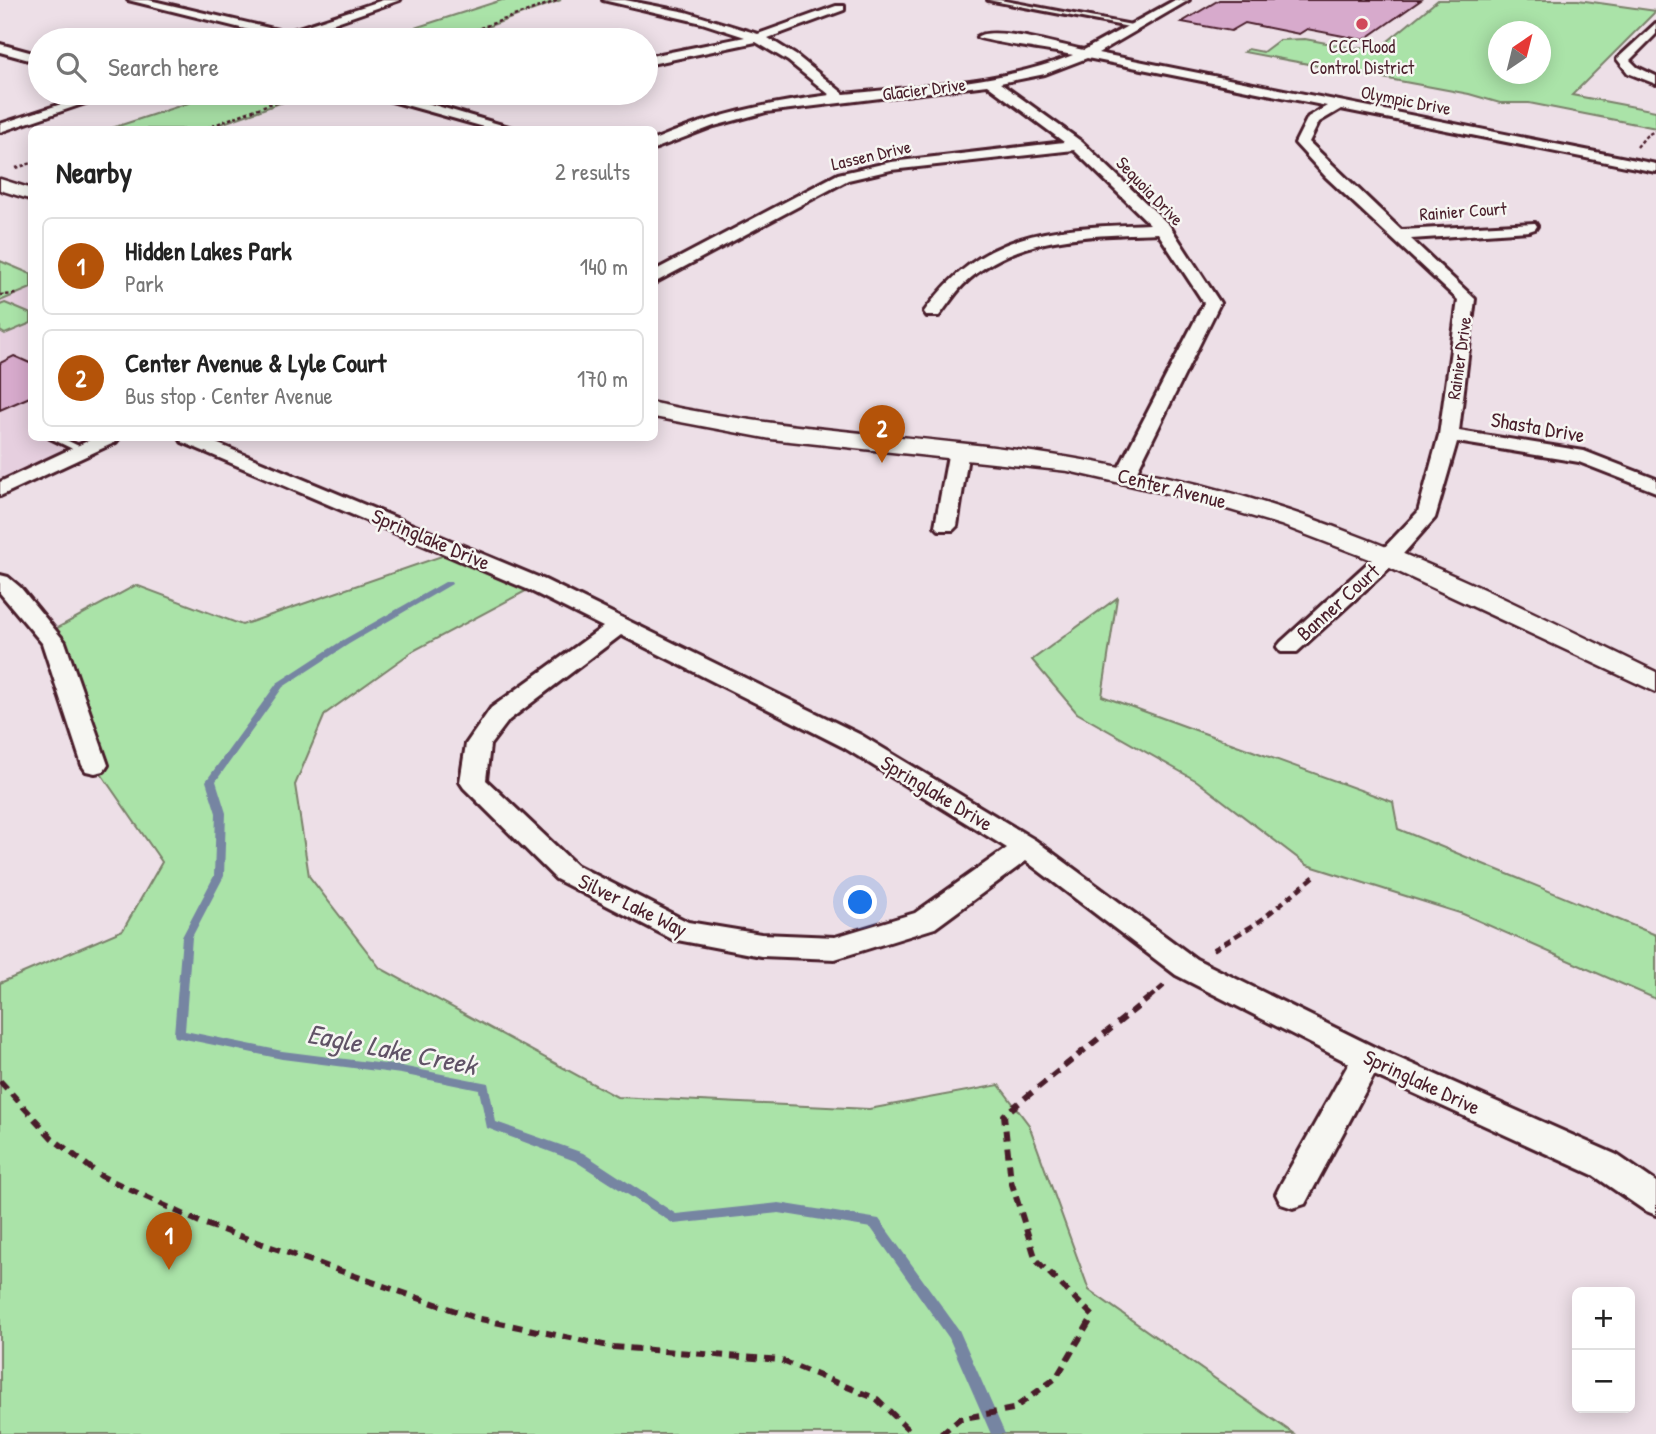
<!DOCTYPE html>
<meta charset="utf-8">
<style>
:root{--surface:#fff;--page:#f2f2f2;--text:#222;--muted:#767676;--line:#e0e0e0;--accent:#b45309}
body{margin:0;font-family:"Patrick Hand",sans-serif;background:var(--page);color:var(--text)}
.controls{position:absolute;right:21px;bottom:21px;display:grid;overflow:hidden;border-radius:10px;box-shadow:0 4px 18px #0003}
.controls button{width:63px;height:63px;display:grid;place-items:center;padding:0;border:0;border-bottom:2px solid var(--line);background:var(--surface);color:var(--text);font:35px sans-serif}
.compass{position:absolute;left:1488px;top:21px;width:63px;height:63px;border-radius:50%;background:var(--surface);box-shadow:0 4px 18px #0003;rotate:35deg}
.you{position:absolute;left:861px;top:903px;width:24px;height:24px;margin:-18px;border:5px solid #fff;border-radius:50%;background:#1a73e8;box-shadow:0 0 0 10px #1a73e833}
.badge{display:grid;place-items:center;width:46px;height:46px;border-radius:50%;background:var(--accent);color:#fff;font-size:23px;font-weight:700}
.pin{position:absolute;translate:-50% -58px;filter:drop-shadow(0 2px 4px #0008)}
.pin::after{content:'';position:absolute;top:37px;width:24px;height:21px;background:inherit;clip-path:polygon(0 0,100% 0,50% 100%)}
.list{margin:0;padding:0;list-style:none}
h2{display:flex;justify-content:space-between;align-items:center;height:91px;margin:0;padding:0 28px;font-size:30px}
h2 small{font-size:23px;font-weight:400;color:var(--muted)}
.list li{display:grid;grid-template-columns:46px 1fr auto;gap:21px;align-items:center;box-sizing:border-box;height:98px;margin:0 14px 14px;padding:0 14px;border:2px solid var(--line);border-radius:10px}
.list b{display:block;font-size:26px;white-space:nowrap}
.list p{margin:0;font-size:23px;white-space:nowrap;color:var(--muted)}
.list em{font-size:23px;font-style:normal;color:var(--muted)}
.icon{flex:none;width:38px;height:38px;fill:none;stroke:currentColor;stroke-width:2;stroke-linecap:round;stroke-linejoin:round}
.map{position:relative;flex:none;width:1656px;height:1434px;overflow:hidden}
.search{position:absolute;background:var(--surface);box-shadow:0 4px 18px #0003;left:28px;top:28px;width:630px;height:77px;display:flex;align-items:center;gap:18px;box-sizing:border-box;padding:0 24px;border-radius:38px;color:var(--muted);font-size:26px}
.panel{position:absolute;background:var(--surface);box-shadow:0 4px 18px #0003;left:28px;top:126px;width:630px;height:315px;border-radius:10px}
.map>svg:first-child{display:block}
.built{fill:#e6cfdf}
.green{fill:#aae3a8;stroke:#7a816a;stroke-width:2;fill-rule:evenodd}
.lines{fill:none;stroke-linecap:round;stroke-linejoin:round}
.stream{fill:#7685a2;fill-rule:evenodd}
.building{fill:#d7aacc;stroke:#4a1f2b;stroke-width:2}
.service-casing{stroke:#4a1f2b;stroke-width:6}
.minor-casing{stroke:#4a1f2b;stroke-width:6}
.tertiary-casing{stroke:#4a1f2b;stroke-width:5}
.path-far2{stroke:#4a1f2b;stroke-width:2.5;stroke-dasharray:3.5 2.5;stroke-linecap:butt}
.path-far1{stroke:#4a1f2b;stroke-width:4.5;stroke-dasharray:8 5;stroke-linecap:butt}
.path{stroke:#4a1f2b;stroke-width:6;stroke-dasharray:10 7;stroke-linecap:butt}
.service{fill:#f6f6f2;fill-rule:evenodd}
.minor{fill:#f6f6f2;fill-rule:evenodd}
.tertiary{fill:#f6f6f2;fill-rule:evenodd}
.poi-dot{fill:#d1495b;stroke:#f6f6f2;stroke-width:2.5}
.labels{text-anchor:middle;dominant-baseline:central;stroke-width:5;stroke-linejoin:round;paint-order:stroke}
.far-poi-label{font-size:18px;fill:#4a1f2b;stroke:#f6f6f2}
.far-street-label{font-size:18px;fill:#4a1f2b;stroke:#f6f6f2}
.street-label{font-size:21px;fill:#4a1f2b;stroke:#f6f6f2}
.near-water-label{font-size:28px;font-style:italic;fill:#605266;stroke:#f6f6f2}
</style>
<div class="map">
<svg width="1656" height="1434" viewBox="0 0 1656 1434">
<rect width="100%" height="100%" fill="#eddfe7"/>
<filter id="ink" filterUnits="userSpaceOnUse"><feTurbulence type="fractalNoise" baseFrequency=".0143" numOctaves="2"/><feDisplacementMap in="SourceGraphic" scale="14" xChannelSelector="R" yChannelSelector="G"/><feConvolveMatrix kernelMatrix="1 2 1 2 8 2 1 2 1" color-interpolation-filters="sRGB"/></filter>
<g filter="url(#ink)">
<path class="built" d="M31,288l1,150h77l-109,52v-189z"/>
<g class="green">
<path d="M502,0h59l-110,40h-74z"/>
<path d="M1438,0h140l78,11 -84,84 84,16v17l-127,-25h-29l-31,-9 -225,-42 4,-3 15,3 16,-12 26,-1 48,9 29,-2zM1498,32h42v42h-42z"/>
<path d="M219,93h89l-101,36h-98z"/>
<path d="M0,261l31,13v14l-31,13z"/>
<path d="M5,303l26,11v9l-26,11 -5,-3v-26z"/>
<path d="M459,550l78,35 -124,66 -88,63 -30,71 14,91 71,92 237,129 252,12 130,-24 30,40 60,165 205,144h-1294v-451l123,-53 39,-68 -67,-97 -49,-131 90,-49 106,40z"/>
<path d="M1117,598l-15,98 291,106 5,27 258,106v64l-193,-85 -156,-49 -110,-84 -120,-68 -45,-53z"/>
</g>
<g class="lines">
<path class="stream" d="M445,582h6l1,2 -103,60 -66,43 -67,94 10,32 -2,63 -32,61 -7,94 97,20 119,15 87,17 8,39 87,31 93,61 103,-11 100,16 80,111 46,104h-14l-42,-96 -78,-110 -92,-15 -105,11 -99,-63 -88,-33 -8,-38 -78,-16 -119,-15 -107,-22 -1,-3 8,-97 32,-61 2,-63 -10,-32 71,-98 66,-43z"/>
</g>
<g class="building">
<path d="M1219,0h202l-57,40 -57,-11 -8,5 -54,-11 -14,8 -49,-9z"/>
<path d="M14,356l18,8v32l-32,14v-47z"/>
</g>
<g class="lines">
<g class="service-casing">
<g id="service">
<path d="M988,0h12l137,26 -3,2z"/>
<path d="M50,438h12l25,12 -5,3 -3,-1z"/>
</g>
</g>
<g class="minor-casing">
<g id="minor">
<path d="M128,0h21l137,32 97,-32h17l-115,40h-17l5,-4z"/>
<path d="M603,0h22l61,12 72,22 78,-28h8v4l-76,28 29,18 47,38c76,-8 157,-10 229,-39 -14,-3 -91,-14 -96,-18 16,-12 86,9 107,13l91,-50h14l-91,53 558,111v8l-315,-63 -22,13 -10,20 92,88 134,-7 2,3 -2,3 -6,2 -118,8 64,60 -16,132 125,20 72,28v13l-77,-30 -122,-20 -22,76 -39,44 -99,90h-16l-4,-5 4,-5 99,-90 38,-40 21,-77 19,-135 -132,-123 -31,-34 13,-26 19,-11 -240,-48 -42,16 -45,9 82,59 87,83 51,78 -85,172 -3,4h-14l-3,-4 89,-172 -46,-70c-68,3 -143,1 -195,52 -9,9 -16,21 -24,31h-12l-3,-4c60,-84 131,-84 226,-88l-76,-74 -183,20 -43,10 -194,103v-12l184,-97 53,-12 173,-20 -77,-57 -221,27 -52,14 -60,23v-9c57,-25 114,-37 176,-45l-42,-34 -32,-19 -110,23v-8l99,-20 -43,-14z"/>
<path d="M1656,23v11l-26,26 7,7 19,9v8l-28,-11 -11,-14z"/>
<path d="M0,44l40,11v8l-40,-11z"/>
<path d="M95,93h20l-115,39v-8z"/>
<path d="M372,93h21l126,37h-24l-121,-34z"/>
<path d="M94,438h25l-3,4 -116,54v-14z"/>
<path d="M180,438h24l341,142 316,155 174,105 161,119 182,90 239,106 39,27v33l-12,-5 -51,-35 -219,-100 -69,129 -12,4 -12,-4 -5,-10 5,-10 68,-121 -173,-88 -150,-114 -91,67 -100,31 -74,-3 -89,-17 -116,-60 -92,-91 -4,-6 6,-38 25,-36 112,-81 -74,-37 -347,-148zM621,635l222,112 164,101 -92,65 -80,24 -74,-3 -73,-12 -112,-57 -90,-85 4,-35 19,-25z"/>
<path d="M959,444l10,6 -12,76 -4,4h-14l-4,-4 14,-76z"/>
<path d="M0,575l8,2 12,10 45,55 43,123 -4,6 -9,2 -9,-2 -4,-6 -40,-122 -42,-50z"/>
</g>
</g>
<g class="tertiary-casing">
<g id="tertiary">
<path d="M0,179l32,10v11l-32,-10z"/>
<path d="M654,403c156,34 316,32 471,65 77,15 155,37 228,66 104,39 203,90 303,138v20l-281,-131 -94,-36 -81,-24 -132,-30 -297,-32 -117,-22z"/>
</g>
</g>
<g class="path-far2">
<path d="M446,40l113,-40"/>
<path d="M280,101l21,-8"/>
<path d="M201,130l68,-26 73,-11"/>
<path d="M1637,147l9,-11 10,-6"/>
<path d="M16,168l16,-5"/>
<path d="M0,295l17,-1"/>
</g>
<g class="path-far1">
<path d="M1213,950l47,-29 56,-46"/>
<path d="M1148,999l18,-15"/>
</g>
<g class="path">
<path d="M0,1081l52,57 49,38 101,47 274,95 137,29 167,13 97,39 36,35"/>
<path d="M941,1434l18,-15 54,-10 43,-31 37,-62 -57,-56 -25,-79 -7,-66 146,-118"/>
</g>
<use href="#service" class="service"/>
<use href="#minor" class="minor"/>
<use href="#tertiary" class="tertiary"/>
</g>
</g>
<circle class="poi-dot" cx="1362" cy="24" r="7"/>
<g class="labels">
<g class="far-poi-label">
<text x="1362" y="46">CCC Flood<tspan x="1362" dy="21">Control District</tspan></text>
</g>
<g class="far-street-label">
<text transform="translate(924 89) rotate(-7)">Glacier Drive</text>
<text transform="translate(1406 100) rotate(11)">Olympic Drive</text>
<text transform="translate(871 155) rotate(-13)">Lassen Drive</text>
<text transform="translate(1150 191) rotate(46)">Sequoia Drive</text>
<text transform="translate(1463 211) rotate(-4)">Rainier Court</text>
<text transform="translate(1459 358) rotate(-82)">Rainier Drive</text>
</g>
<g class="street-label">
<text transform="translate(1538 427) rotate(10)">Shasta Drive</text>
<text transform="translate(1172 488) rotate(14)">Center Avenue</text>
<text transform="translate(431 539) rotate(23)">Springlake Drive</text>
<text transform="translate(1338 602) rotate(-42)">Banner Court</text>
<text transform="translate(937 793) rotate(31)">Springlake Drive</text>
<text transform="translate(633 905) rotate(26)">Silver Lake Way</text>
<text transform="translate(1422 1082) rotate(25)">Springlake Drive</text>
</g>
<g class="near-water-label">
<text transform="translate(392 1049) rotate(11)">Eagle Lake Creek</text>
</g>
</g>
</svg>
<div class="controls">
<button>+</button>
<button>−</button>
</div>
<svg class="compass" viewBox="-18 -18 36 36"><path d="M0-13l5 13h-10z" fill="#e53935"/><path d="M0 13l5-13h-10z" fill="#767676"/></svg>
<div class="you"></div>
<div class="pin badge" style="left:169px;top:1270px">1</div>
<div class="pin badge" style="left:882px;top:463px">2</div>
<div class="search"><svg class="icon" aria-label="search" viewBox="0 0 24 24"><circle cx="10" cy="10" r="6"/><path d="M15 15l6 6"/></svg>Search here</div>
<section class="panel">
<h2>Nearby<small>2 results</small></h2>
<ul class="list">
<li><span class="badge">1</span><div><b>Hidden Lakes Park</b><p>Park</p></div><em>140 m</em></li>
<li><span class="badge">2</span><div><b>Center Avenue &amp; Lyle Court</b><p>Bus stop · Center Avenue</p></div><em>170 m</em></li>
</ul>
</section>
</div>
